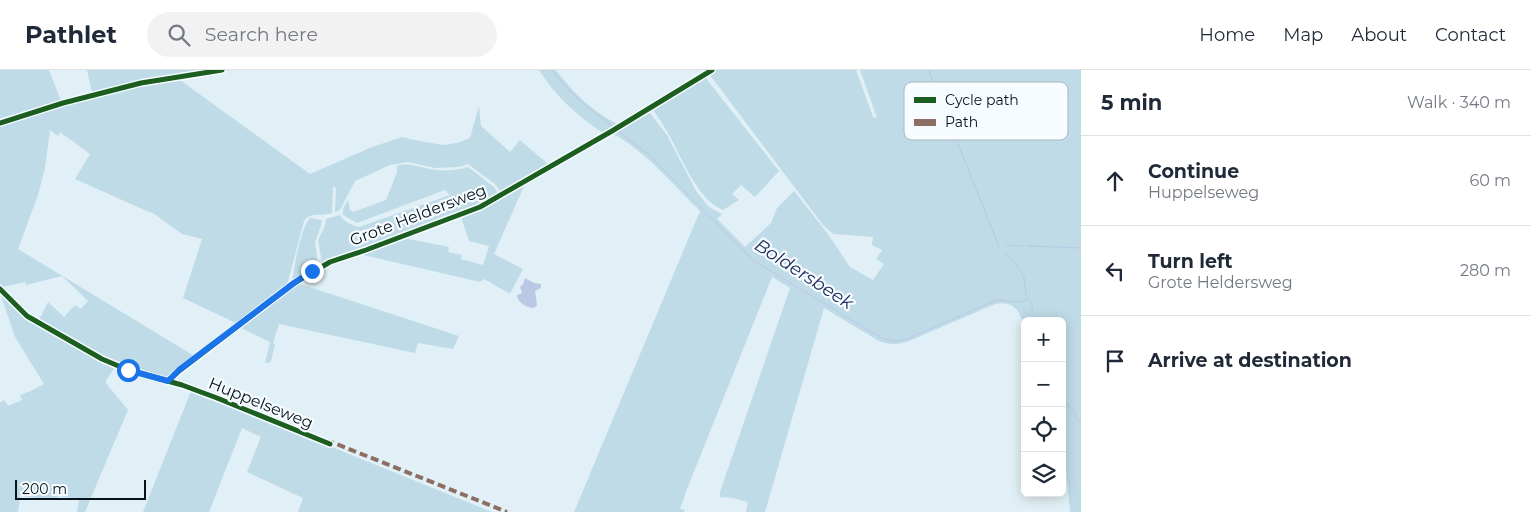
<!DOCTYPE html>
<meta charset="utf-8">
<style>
:root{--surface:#fff;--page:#f2f2f3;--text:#1f2937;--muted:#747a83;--line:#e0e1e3}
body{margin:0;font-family:Montserrat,sans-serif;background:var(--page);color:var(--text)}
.controls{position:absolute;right:15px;bottom:15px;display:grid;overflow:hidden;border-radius:8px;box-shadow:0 2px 12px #0003}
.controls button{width:45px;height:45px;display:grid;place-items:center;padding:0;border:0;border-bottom:1px solid var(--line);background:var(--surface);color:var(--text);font:25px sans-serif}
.scale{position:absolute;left:15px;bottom:12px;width:131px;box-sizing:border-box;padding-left:5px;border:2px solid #071318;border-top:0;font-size:14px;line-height:18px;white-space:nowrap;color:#071318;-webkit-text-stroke:4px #f6fcff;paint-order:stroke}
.stop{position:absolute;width:15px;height:15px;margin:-11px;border:4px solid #1a73e8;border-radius:50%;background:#fff}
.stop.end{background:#1a73e8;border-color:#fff;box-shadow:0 1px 5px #0008}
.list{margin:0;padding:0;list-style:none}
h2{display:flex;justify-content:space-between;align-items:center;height:65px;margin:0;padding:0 20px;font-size:21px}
h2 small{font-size:16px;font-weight:400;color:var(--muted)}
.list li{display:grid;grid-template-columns:32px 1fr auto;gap:15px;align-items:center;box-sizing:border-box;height:90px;padding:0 20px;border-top:1px solid var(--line)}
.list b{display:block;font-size:19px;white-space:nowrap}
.list p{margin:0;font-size:16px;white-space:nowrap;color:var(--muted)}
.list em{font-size:16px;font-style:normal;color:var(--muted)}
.icon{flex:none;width:28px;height:28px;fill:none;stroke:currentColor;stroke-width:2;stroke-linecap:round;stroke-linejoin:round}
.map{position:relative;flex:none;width:1081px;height:442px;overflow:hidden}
header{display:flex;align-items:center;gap:30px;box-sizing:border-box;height:70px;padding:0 25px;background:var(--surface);border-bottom:1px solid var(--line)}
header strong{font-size:24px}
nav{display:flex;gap:28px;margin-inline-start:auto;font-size:18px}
.search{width:350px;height:45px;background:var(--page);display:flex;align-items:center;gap:12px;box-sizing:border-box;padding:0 18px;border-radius:28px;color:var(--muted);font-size:19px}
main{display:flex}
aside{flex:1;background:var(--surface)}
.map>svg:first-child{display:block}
.green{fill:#bfdbe7}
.water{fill:#bac8e5}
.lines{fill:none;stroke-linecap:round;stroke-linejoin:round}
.stream{stroke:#bac8e5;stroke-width:1}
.minor{stroke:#fafdfe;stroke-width:5}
.quiet{stroke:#8d6e63;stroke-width:4;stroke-dasharray:8 4;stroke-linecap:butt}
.cycleway-casing{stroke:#f6fcff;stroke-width:8}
.cycleway{stroke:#1b5e20;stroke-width:5}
.route{stroke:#1a73e8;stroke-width:6}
.labels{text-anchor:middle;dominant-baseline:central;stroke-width:4.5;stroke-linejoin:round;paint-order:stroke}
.street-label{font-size:16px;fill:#071318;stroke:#f6fcff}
.water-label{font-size:18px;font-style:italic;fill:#222d5f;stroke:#f6fcff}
.key{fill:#f6fcff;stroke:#aeb6ba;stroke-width:1}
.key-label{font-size:14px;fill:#071318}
</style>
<header>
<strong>Pathlet</strong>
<div class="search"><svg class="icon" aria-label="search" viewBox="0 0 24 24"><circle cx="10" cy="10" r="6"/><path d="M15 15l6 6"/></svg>Search here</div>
<nav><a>Home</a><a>Map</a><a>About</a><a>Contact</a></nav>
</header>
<main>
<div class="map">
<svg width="1081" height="442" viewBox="0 0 1081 442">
<rect width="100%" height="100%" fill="#e1f0f6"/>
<g class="green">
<path d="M0,0h49l12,31 -61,20z"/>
<path d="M87,0h125l-84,14 -36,9z"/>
<path d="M539,0h17c16,22 39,44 64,55l-17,8c-25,-17 -48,-37 -64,-63z"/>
<path d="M717,0h139l17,47 4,1 -17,-48h221v442h-11l-8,-88v-103h-37v5c-6,-15 -11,-26 -30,-22l-86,37c-11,4 -20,4 -30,0l-55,-33 -59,204h-19l2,-10 -15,-4 -13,-1v-5l70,-204 -18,-11 -85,212 -7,20 5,1 -1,2h-110l126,-301c-25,-24 -58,-64 -89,-78l37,-22 1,1 18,23 29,56 13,16 13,7 -5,5 28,28 26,-24 6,-15 17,-17 34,43 22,33 23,13 11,-16 -8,-5 6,-9 -10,-5 1,-8 -40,-3 -10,-9 -113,-150z"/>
<path d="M705,7l74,94 -24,26 -14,-12 -9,9 7,6 -16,10c-27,-10 -43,-58 -58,-82 -4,-7 -9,-13 -13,-20z"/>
<path d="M180,10l130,94 62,-27 30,-10 12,3 29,5 14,-2 13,-5 9,-32 2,20 29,26 10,-12 29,25 -47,29 -7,-10 -27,-20 -9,3 -24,1 -27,-6 -18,3 -35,16 -15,29 -5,2 1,-23 -1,-2h-2l-1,26c-12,4 -21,-2 -28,8l-17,64 -49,39 -55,-26 19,-59 -20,-5 -29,-21 -4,-1 -74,-33 15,-25 -30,-22 -2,4 -8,-6 -5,38 -7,27 -20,54 178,108 -30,20 -48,-15 -16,-6 -63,-36 9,-18 16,15 11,-12 6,4 7,-8 -26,-25 -36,9 -1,-3 -22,5 -3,-3v-158c59,-22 119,-36 180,-46z"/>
<path d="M400,95c12,-2 24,4 36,5 9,1 23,0 32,-3l26,20 5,8 -15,8 -105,40 -57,20 -4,-23 7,-14 1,-7 14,-4c3,6 12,11 19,12l91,-32 -5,-5 -88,33 -14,-8v-6l5,-9 2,10 3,2 33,-12 11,-28v-6z"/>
<path d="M525,114l-31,70 29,15 -13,25 -26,-15 -4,3 -121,-28 45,-16 45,9 -1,5 14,3 -1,4 22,6 6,-19 -20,-5 -8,-24 38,-17z"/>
<path d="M311,148l11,2 -1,6 -6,16 3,23 -26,17c3,-19 7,-47 17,-63z"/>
<path d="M297,213l162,53 -6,13 -35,-6 -3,10 -136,-29 -6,19 2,2 -4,16 -2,2h-4l5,-21 -29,-14z"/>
<path d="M0,223l20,19 95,55 -10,15 23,28 -43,102h-8l2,-13 -21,-3 -1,4 -37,-4 -2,16h-18v-109l4,-3 4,6 14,-6 -2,-5 11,-4 13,-7 -29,-47z"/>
<path d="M191,321l5,1 296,120h-194l5,-14 -56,-26 14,-35 -19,-9 -33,84h-66z"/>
</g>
<path class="water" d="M525,208l9,5 7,1v4l-6,3 2,14 -3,3c-7,0 -17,-6 -17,-13l4,-1 1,-1 -2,-6 3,-3z"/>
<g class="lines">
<g class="stream">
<path d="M552,0c17,23 38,40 61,57"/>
<path d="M929,0l5,14 65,162"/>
<path d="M618,61l31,24 105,106 129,78 13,2 11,-2 87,-38c15,-3 20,5 34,-2"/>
<path d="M1006,175l17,1"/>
<path d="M1027,176l54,2"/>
<path d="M1005,183l12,13 7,11 2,18 6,9v7"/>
<path d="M1036,246l4,5"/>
<path d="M1062,330l9,8 10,16"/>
<path d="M1062,337l2,3"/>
</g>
<g class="minor">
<path d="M0,53l63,-20 78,-20 81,-13"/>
<path d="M0,219l27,27 75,43 26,11 54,15 35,13 113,46"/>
<path d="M168,311l11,-10 115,-88 36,-21 36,-12 114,-43 132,-76 100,-61"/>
</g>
<path class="quiet" d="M326,371l8,2 173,69"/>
<g class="cycleway-casing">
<g id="cycleway">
<path d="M0,53l63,-20 78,-20 81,-13"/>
<path d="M0,219l27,27 75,43 26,11 54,15 35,13 113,46"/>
<path d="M168,311l11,-10 115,-88 36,-21 36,-12 114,-43 132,-76 100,-61"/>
</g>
</g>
<use href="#cycleway" class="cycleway"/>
</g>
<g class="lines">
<path class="route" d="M128,300l40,11 11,-11 115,-87 18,-12"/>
</g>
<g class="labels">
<g class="street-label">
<text transform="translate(418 145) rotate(-21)">Grote Heldersweg</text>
<text transform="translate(261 333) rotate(22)">Huppelseweg</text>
</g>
<g class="water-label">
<text transform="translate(804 204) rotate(33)">Boldersbeek</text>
</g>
</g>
<rect x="904" y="12" width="164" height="58" rx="8" class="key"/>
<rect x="914" y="27" width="22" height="6" fill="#1b5e20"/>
<rect x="914" y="49" width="22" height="7" fill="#8d6e63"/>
<g class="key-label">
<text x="945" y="35">Cycle path</text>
<text x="945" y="57">Path</text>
</g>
</svg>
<div class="controls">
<button>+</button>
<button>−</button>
<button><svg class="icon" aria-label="locate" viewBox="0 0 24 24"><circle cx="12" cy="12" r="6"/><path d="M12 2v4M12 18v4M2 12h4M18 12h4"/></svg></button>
<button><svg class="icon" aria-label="layers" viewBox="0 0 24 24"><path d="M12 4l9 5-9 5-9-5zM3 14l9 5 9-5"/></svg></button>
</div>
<div class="scale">200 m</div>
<div class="stop" style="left:128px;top:300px"></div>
<div class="stop end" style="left:312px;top:201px"></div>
</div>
<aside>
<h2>5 min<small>Walk · 340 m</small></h2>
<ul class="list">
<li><svg class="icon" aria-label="ahead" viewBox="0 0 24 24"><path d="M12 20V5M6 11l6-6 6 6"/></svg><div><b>Continue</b><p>Huppelseweg</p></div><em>60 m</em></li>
<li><svg class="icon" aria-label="left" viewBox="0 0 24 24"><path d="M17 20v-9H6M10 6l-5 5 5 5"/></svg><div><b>Turn left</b><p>Grote Heldersweg</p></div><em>280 m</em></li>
<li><svg class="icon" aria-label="arrive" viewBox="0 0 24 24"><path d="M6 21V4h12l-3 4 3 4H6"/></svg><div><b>Arrive at destination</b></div></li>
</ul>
</aside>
</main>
